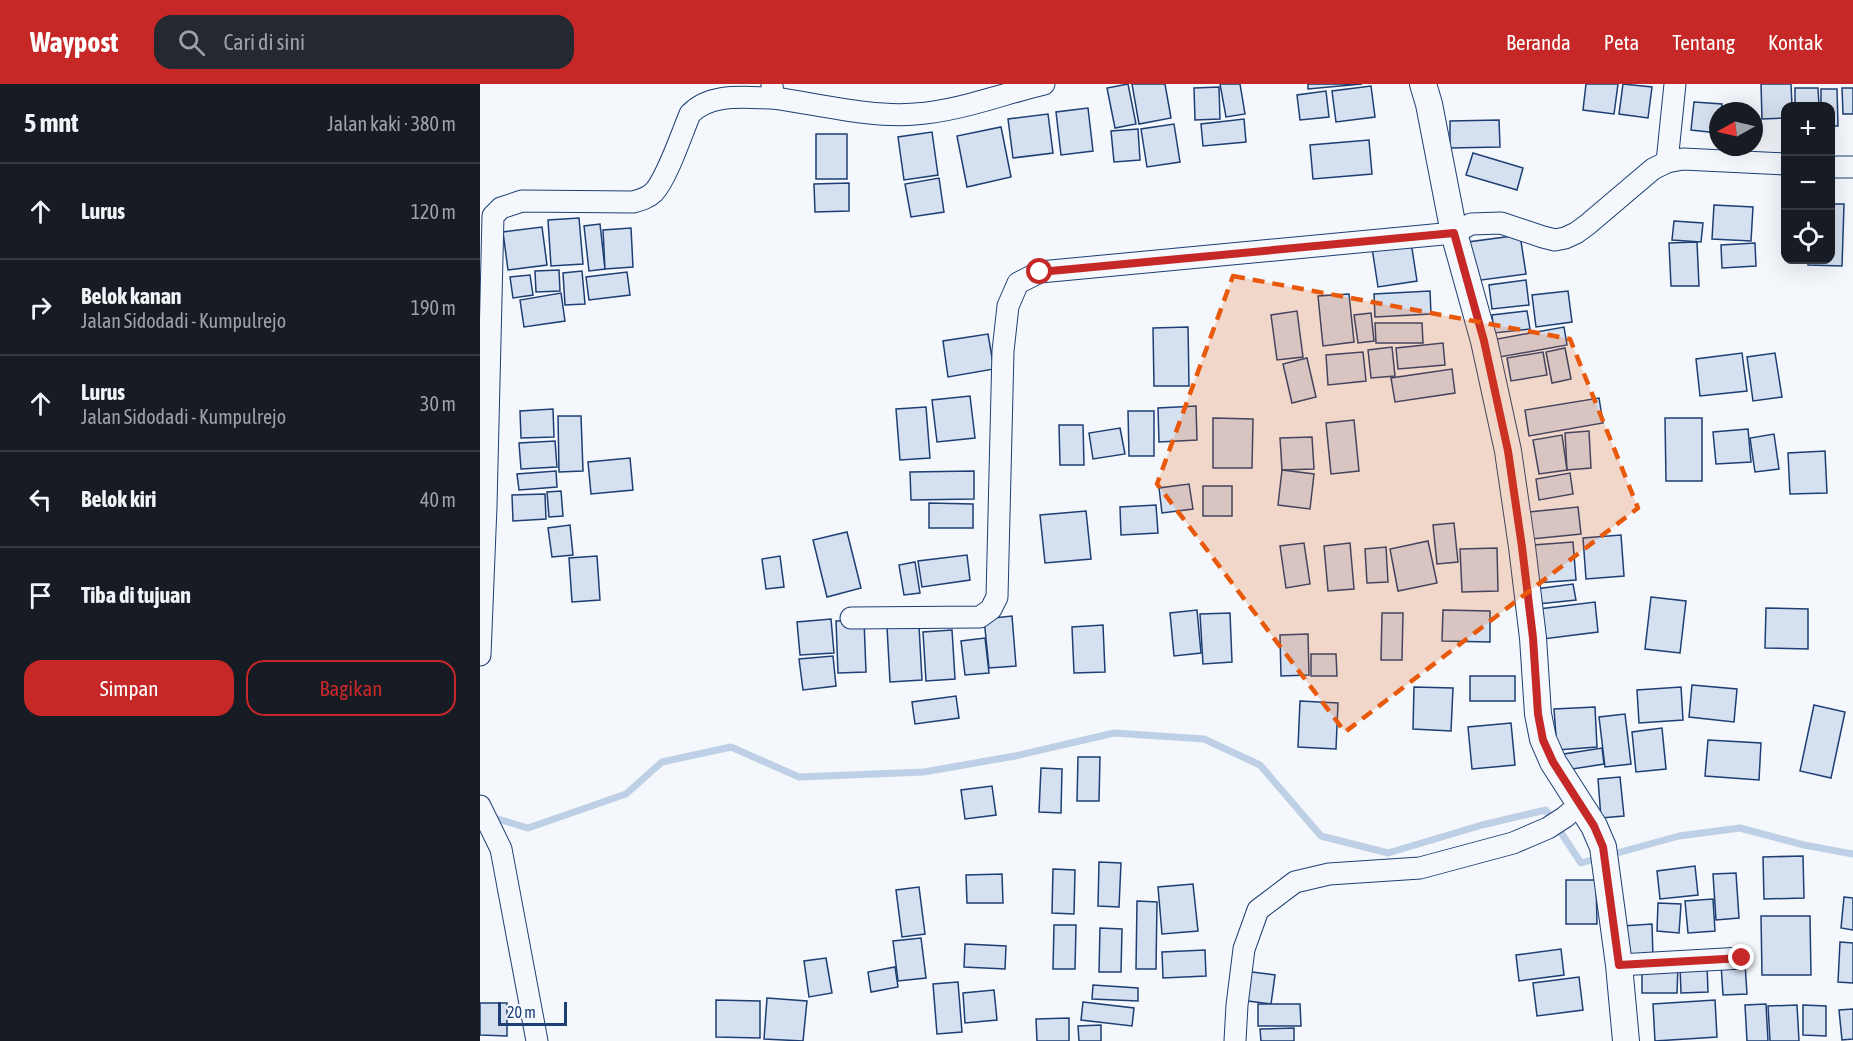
<!DOCTYPE html>
<html lang="id">
<meta charset="utf-8">
<style>
:root{--surface:#171b24;--page:#242831;--text:#f1f3f6;--muted:#9ea1a6;--line:#363941;--accent:#c62828}
body{margin:0;font-family:"Asap Condensed",sans-serif;background:var(--page);color:var(--text)}
.controls{position:absolute;right:18px;top:18px;display:grid;overflow:hidden;border-radius:12px;box-shadow:0 6px 24px #0002}
.controls button{width:54px;height:54px;display:grid;place-items:center;padding:0;border:0;border-bottom:2px solid var(--line);background:var(--surface);color:var(--text);font:30px sans-serif}
.compass{position:absolute;left:1229px;top:18px;width:54px;height:54px;border-radius:50%;background:var(--surface);box-shadow:0 6px 24px #0002;rotate:262deg}
.scale{position:absolute;left:18px;bottom:15px;width:69px;box-sizing:border-box;padding-left:6px;border:3px solid #1d3f73;border-top:0;font-size:16px;line-height:21px;white-space:nowrap;color:#1d3f73;-webkit-text-stroke:4px #f4f7fb;paint-order:stroke}
.stop{position:absolute;width:18px;height:18px;margin:-14px;border:4px solid #c62828;border-radius:50%;background:#fff}
.stop.end{background:#c62828;border-color:#fff;box-shadow:0 2px 6px #0008}
.list{margin:0;padding:0;list-style:none}
h2{display:flex;justify-content:space-between;align-items:center;height:78px;margin:0;padding:0 24px;font-size:26px}
h2 small{font-size:20px;font-weight:400;color:var(--muted)}
.list li{display:grid;grid-template-columns:39px 1fr auto;gap:18px;align-items:center;box-sizing:border-box;height:96px;padding:0 24px;border-top:2px solid var(--line)}
.list b{display:block;font-size:22px;white-space:nowrap}
.list p{margin:0;font-size:20px;white-space:nowrap;color:var(--muted)}
.list em{font-size:20px;font-style:normal;color:var(--muted)}
.actions{display:flex;gap:12px;padding:18px 24px}
.actions a{flex:1;padding:14px 0;border:2px solid var(--accent);border-radius:18px;text-align:center;font-size:21px;color:var(--accent)}
.actions .main{background:var(--accent);color:#fff}
.icon{flex:none;width:33px;height:33px;fill:none;stroke:currentColor;stroke-width:2;stroke-linecap:round;stroke-linejoin:round}
.map{position:relative;flex:none;width:1373px;height:957px;overflow:hidden}
header{display:flex;align-items:center;gap:36px;box-sizing:border-box;height:84px;padding:0 30px;background:var(--accent);color:#fff}
header strong{font-size:28px}
nav{display:flex;gap:33px;margin-inline-start:auto;font-size:21px}
.search{width:420px;height:54px;background:var(--page);display:flex;align-items:center;gap:15px;box-sizing:border-box;padding:0 21px;border-radius:18px;color:var(--muted);font-size:22px}
main{display:flex}
aside{flex:1;background:var(--surface)}
.map>svg:first-child{display:block}
.lines{fill:none;stroke-linecap:round;stroke-linejoin:round}
.stream{stroke:#bed0e5;stroke-width:7}
.building{fill:#d5e0f0;stroke:#1d3f73;stroke-width:1.5}
.minor-casing{stroke:#1d3f73;stroke-width:23}
.tertiary-casing{stroke:#1d3f73;stroke-width:28}
.minor{stroke:#f4f7fb;stroke-width:21}
.tertiary{stroke:#f4f7fb;stroke-width:26}
.route{stroke:#c62828;stroke-width:8}
.marked{fill:#e8590c;fill-opacity:0.2;stroke:#e8590c;stroke-width:4.5;stroke-dasharray:12 8;stroke-linejoin:round}
</style>
<header>
<strong>Waypost</strong>
<div class="search"><svg class="icon" aria-label="search" viewBox="0 0 24 24"><circle cx="10" cy="10" r="6"/><path d="M15 15l6 6"/></svg>Cari di sini</div>
<nav><a>Beranda</a><a>Peta</a><a>Tentang</a><a>Kontak</a></nav>
</header>
<main>
<aside>
<h2>5 mnt<small>Jalan kaki · 380 m</small></h2>
<ul class="list">
<li><svg class="icon" aria-label="ahead" viewBox="0 0 24 24"><path d="M12 20V5M6 11l6-6 6 6"/></svg><div><b>Lurus</b></div><em>120 m</em></li>
<li><svg class="icon" aria-label="right" viewBox="0 0 24 24"><path d="M7 20v-9h11M14 6l5 5-5 5"/></svg><div><b>Belok kanan</b><p>Jalan Sidodadi - Kumpulrejo</p></div><em>190 m</em></li>
<li><svg class="icon" aria-label="ahead" viewBox="0 0 24 24"><path d="M12 20V5M6 11l6-6 6 6"/></svg><div><b>Lurus</b><p>Jalan Sidodadi - Kumpulrejo</p></div><em>30 m</em></li>
<li><svg class="icon" aria-label="left" viewBox="0 0 24 24"><path d="M17 20v-9H6M10 6l-5 5 5 5"/></svg><div><b>Belok kiri</b></div><em>40 m</em></li>
<li><svg class="icon" aria-label="arrive" viewBox="0 0 24 24"><path d="M6 21V4h12l-3 4 3 4H6"/></svg><div><b>Tiba di tujuan</b></div></li>
</ul>
<div class="actions"><a class="main">Simpan</a><a>Bagikan</a></div>
</aside>
<div class="map">
<svg width="1373" height="957" viewBox="0 0 1373 957">
<rect width="100%" height="100%" fill="#f4f7fb"/>
<g class="lines">
<g class="stream">
<path d="M11,733l37,11 98,-34 36,-32 69,-15 68,30 125,-5 91,-16 99,-23 90,6 56,26 61,71 67,17 94,-28 64,-15 35,53 18,-5"/>
<path d="M1130,771l69,-19 61,-8 64,17 49,9"/>
</g>
</g>
<g class="building">
<path d="M648,0l8,40 -21,4 -8,-40z"/>
<path d="M652,0h33l6,34 -32,6z"/>
<path d="M740,0h20l5,30 -19,3z"/>
<path d="M828,0h54l-54,5z"/>
<path d="M1106,0h32l-4,30 -31,-4z"/>
<path d="M1143,0l29,3 -4,31 -29,-4z"/>
<path d="M1281,0h30l1,22h-6v12l-24,1z"/>
<path d="M891,2l4,31 -39,5 -4,-31z"/>
<path d="M739,3l1,32 -25,1 -1,-32z"/>
<path d="M1315,4h23l1,18h-24z"/>
<path d="M1362,4h11v26h-10z"/>
<path d="M1341,5h16l1,37h-8v-20h-9z"/>
<path d="M846,7l3,26 -29,3 -3,-25z"/>
<path d="M1214,18l28,2 -1,7h-3v22l-27,-3z"/>
<path d="M608,24l5,43 -32,4 -5,-43z"/>
<path d="M568,30l5,39 -40,5 -5,-39z"/>
<path d="M764,35l2,23 -43,4 -2,-22z"/>
<path d="M1019,36l1,27 -50,1v-27z"/>
<path d="M694,40l6,38 -33,5 -6,-38z"/>
<path d="M521,43l10,50 -44,10 -10,-51z"/>
<path d="M658,45l2,31 -26,2 -3,-31z"/>
<path d="M452,48l6,43 -34,5 -6,-43z"/>
<rect x="336" y="50" width="31" height="45"/>
<path d="M889,56l3,34 -59,5 -3,-34z"/>
<path d="M993,69l50,15 -6,22 -51,-15z"/>
<path d="M459,94l5,34 -33,5 -6,-33z"/>
<path d="M369,99v28l-34,1 -1,-28z"/>
<path d="M1350,120h14l-2,62 -34,-1v-5h22z"/>
<path d="M1234,121l39,2 -2,34 -39,-2z"/>
<path d="M99,134l4,46 -32,2 -3,-46z"/>
<path d="M1194,137l29,2 -2,19 -29,-2z"/>
<path d="M120,140l5,45 -16,2 -5,-45z"/>
<path d="M62,143l5,38 -39,5 -5,-38z"/>
<path d="M151,144l2,39 -28,2 -2,-39z"/>
<path d="M1040,151l6,39 -52,7 -6,-39z"/>
<path d="M931,158l6,39 -39,6 -6,-39z"/>
<path d="M1217,158l2,44h-28l-2,-43z"/>
<path d="M1275,159l1,23 -34,2 -1,-23z"/>
<path d="M79,186l1,21 -24,1 -1,-21z"/>
<path d="M102,187l3,33 -20,1 -2,-32z"/>
<path d="M147,188l3,23 -41,5 -3,-23z"/>
<path d="M50,191l3,20 -20,3 -3,-21z"/>
<path d="M1046,196l3,25 -37,4 -3,-24z"/>
<path d="M950,207l1,23 -56,3 -1,-23z"/>
<path d="M1088,207l4,31 -36,5 -4,-32z"/>
<path d="M81,209l4,28 -41,6 -4,-27z"/>
<path d="M869,210l5,48 -31,4 -5,-50z"/>
<path d="M817,227l6,46 -26,3 -6,-45z"/>
<path d="M1047,227l3,18 -36,4 -2,-18z"/>
<path d="M891,229l3,28 -16,2 -4,-28z"/>
<path d="M895,239h47l1,20h-47z"/>
<path d="M708,243l1,59h-35l-1,-58z"/>
<path d="M1084,243l3,18 -67,12 -3,-18z"/>
<path d="M508,250l6,35 -46,8 -5,-36z"/>
<path d="M963,259l2,22 -47,4 -2,-21z"/>
<path d="M912,263l3,29 -24,2 -3,-28z"/>
<path d="M1085,264l6,31 -19,4 -6,-31z"/>
<path d="M883,268l3,29 -38,4 -2,-30z"/>
<path d="M1063,268l4,23 -36,6 -4,-23z"/>
<path d="M1262,269l5,38 -47,5 -4,-37z"/>
<path d="M1295,269l7,44 -29,4 -6,-44z"/>
<path d="M827,274l9,39 -24,6 -9,-39z"/>
<path d="M972,285l3,24 -60,9 -4,-24z"/>
<path d="M490,312l5,42 -38,4 -5,-42z"/>
<path d="M1119,314l4,25 -74,13 -4,-26z"/>
<path d="M716,322l1,34 -38,2 -1,-34z"/>
<path d="M446,323l4,51 -30,2 -4,-51z"/>
<path d="M73,325l1,28 -33,1 -1,-27z"/>
<path d="M648,327h26v45h-25z"/>
<path d="M78,332h23l2,55 -24,1z"/>
<path d="M733,334l40,1 -1,49h-39z"/>
<path d="M1185,334h37v63h-36z"/>
<path d="M874,336l5,51 -28,3 -5,-51z"/>
<path d="M579,341h24l1,40h-24z"/>
<path d="M640,344l5,26 -32,5 -4,-26z"/>
<path d="M1268,345l3,33 -35,2 -3,-32z"/>
<path d="M1109,347l2,37 -24,2 -2,-37z"/>
<path d="M1294,350l5,35 -24,3 -5,-34z"/>
<path d="M1082,351l5,35 -28,4 -6,-34z"/>
<path d="M832,353l2,32 -32,1 -2,-32z"/>
<path d="M75,357l2,26 -36,2 -2,-26z"/>
<path d="M1345,367l2,42 -37,1 -2,-41z"/>
<path d="M150,374l3,32 -42,4 -3,-32z"/>
<path d="M802,386l32,4 -4,35 -32,-4z"/>
<path d="M76,387l1,16 -38,3 -2,-16z"/>
<path d="M494,387v28l-63,1 -1,-28z"/>
<path d="M1090,389l3,21 -34,6 -3,-21z"/>
<path d="M709,400l4,25 -31,4 -3,-25z"/>
<rect x="723" y="402" width="29" height="30"/>
<path d="M81,407l2,25 -14,1 -2,-25z"/>
<path d="M65,410l1,25 -33,2 -1,-26z"/>
<path d="M449,419l44,1v24h-44z"/>
<path d="M676,421l2,28 -37,2 -1,-28z"/>
<path d="M1098,423l3,27 -49,5 -3,-27z"/>
<path d="M606,427l5,48 -46,4 -5,-48z"/>
<path d="M974,439l4,39 -21,2 -4,-39z"/>
<path d="M90,441l3,30 -21,2 -4,-29z"/>
<path d="M367,448l14,56 -34,9 -14,-57z"/>
<path d="M1141,451l3,41 -38,3 -3,-41z"/>
<path d="M948,457l9,42 -39,8 -8,-42z"/>
<path d="M1093,458l3,38 -40,3 -3,-38z"/>
<path d="M824,459l6,41 -24,4 -6,-42z"/>
<path d="M870,459l4,46 -26,2 -4,-45z"/>
<path d="M906,463l2,35 -21,1 -2,-34z"/>
<path d="M1017,464l1,43 -36,1 -2,-43z"/>
<path d="M487,471l3,25 -48,7 -4,-26z"/>
<path d="M117,472l3,44 -28,2 -3,-44z"/>
<path d="M300,472l4,31 -18,2 -4,-30z"/>
<path d="M435,478l5,31 -16,2 -5,-30z"/>
<path d="M1093,500l3,16 -38,4 -2,-15z"/>
<path d="M1171,513l35,4 -6,52 -35,-4z"/>
<path d="M1115,518l3,30 -55,7 -4,-30z"/>
<path d="M1286,524l42,1v40l-43,-1z"/>
<path d="M717,526l4,43 -27,3 -4,-43z"/>
<path d="M963,526l47,1v31l-48,-1z"/>
<path d="M750,529l2,49 -29,2 -3,-50z"/>
<path d="M902,529h21l-1,47h-21z"/>
<path d="M532,532l4,50 -27,2 -5,-49z"/>
<path d="M351,535l3,34 -34,2 -3,-33z"/>
<path d="M384,536l2,52 -28,1 -2,-52z"/>
<path d="M623,541l2,47 -31,1 -2,-46z"/>
<path d="M439,542l3,54 -32,2 -3,-55z"/>
<path d="M472,546l3,49 -29,2 -3,-49z"/>
<path d="M828,550l1,41 -28,1 -1,-41z"/>
<path d="M505,554l4,35 -24,2 -4,-34z"/>
<path d="M831,570h25l1,22h-26z"/>
<path d="M353,572l3,30 -33,4 -4,-31z"/>
<rect x="990" y="592" width="45" height="25"/>
<path d="M1212,601l45,4 -3,33 -45,-5z"/>
<path d="M934,603l39,1 -2,43 -38,-2z"/>
<path d="M1201,603l2,33 -44,3 -2,-33z"/>
<path d="M476,612l3,22 -44,6 -3,-22z"/>
<path d="M820,617l38,2 -2,46 -38,-2z"/>
<path d="M1334,621l31,7 -14,66 -31,-7z"/>
<path d="M1115,623l2,40 -40,3 -3,-41z"/>
<path d="M1145,630l6,50 -26,3 -6,-50z"/>
<path d="M1031,639l4,42 -43,4 -4,-42z"/>
<path d="M1182,644l4,41 -30,3 -4,-40z"/>
<path d="M1228,656l53,3 -2,37 -54,-4z"/>
<path d="M1122,664l2,16 -38,6 -2,-16z"/>
<path d="M598,673h22l-1,44h-22z"/>
<path d="M561,684l21,1 -1,44 -22,-1z"/>
<path d="M1140,693l4,39 -23,2 -3,-39z"/>
<path d="M512,702l4,29 -31,4 -4,-29z"/>
<path d="M1323,772l1,42 -40,1 -1,-42z"/>
<path d="M619,778l22,1 -2,44 -21,-1z"/>
<path d="M1215,782l3,29 -38,4 -3,-28z"/>
<path d="M573,785l22,1 -1,44 -22,-1z"/>
<path d="M1256,789l3,45 -23,2 -3,-46z"/>
<path d="M522,790l1,29h-36l-1,-28z"/>
<path d="M1086,796h30l1,44h-31z"/>
<path d="M713,800l5,47 -36,3 -4,-47z"/>
<path d="M439,803l6,47 -23,3 -6,-47z"/>
<path d="M1364,813l9,1v32l-12,-2z"/>
<path d="M1233,815l2,32 -27,2 -3,-32z"/>
<path d="M657,817l20,1 -1,67h-20z"/>
<path d="M1178,819l23,1 -2,29 -22,-2z"/>
<path d="M1281,832h49l1,59h-49z"/>
<path d="M1172,840l1,34 -29,1 -2,-33z"/>
<path d="M574,841h22l-1,44h-22z"/>
<path d="M620,844l22,1 -1,43h-22z"/>
<path d="M441,854l5,40 -28,3 -5,-40z"/>
<path d="M1360,858l13,1v40l-15,-1z"/>
<path d="M485,860l41,2 -1,23 -41,-2z"/>
<path d="M1081,865l3,26 -45,6 -3,-26z"/>
<path d="M725,866l1,26 -43,2 -1,-26z"/>
<path d="M346,874l6,35 -23,4 -5,-36z"/>
<path d="M1265,879l2,31 -24,1 -2,-31z"/>
<path d="M1162,880h36l-1,29h-35z"/>
<path d="M1227,881l1,27 -27,1 -1,-27z"/>
<path d="M415,883l3,20 -27,5 -3,-20z"/>
<path d="M764,887l31,4 -4,29 -31,-4z"/>
<path d="M1099,893l4,33 -46,6 -4,-33z"/>
<path d="M478,898l4,50 -25,2 -4,-50z"/>
<path d="M613,901l45,3v13l-46,-2z"/>
<path d="M514,906l3,30 -32,3 -2,-30z"/>
<path d="M287,914l40,3 -4,40 -39,-2z"/>
<path d="M236,916l44,1v37l-44,-1z"/>
<path d="M1235,916l2,37 -62,4 -2,-37z"/>
<path d="M603,918l51,6 -2,18 -51,-6z"/>
<path d="M0,919h27v33l-27,-1z"/>
<path d="M778,920h42l1,22h-43z"/>
<path d="M1286,920l2,37h-21l-2,-36z"/>
<path d="M1317,921l2,36h-29l-2,-35z"/>
<path d="M1323,921l23,1v30l-23,-1z"/>
<path d="M1373,925v30l-11,1 -3,-30z"/>
<path d="M589,934v23h-32l-1,-22z"/>
<path d="M621,941v16h-22l-1,-15z"/>
<path d="M814,944v13h-33l-1,-12z"/>
</g>
<g class="lines">
<g class="minor-casing">
<g id="minor">
<path d="M292,2l2,12c44,6 98,20 141,16 44,-3 87,-20 129,-30"/>
<path d="M1187,78l8,-78"/>
<path d="M1350,83h23"/>
<path d="M371,534l129,-1 11,-8 6,-12 6,-246 5,-45 10,-23 22,-11 414,-39 17,-9 30,-1 42,14 12,3 10,-2 11,-5 11,-8 66,-56 14,-7 16,-3 103,5"/>
<path d="M0,571l6,-149 7,-290 8,-8 21,-7 111,1c8,-2 15,-4 21,-10 13,-14 28,-59 36,-78 21,-22 56,-16 84,-16"/>
<path d="M0,722l21,43 36,192"/>
<path d="M1139,881l123,-7"/>
<path d="M755,957l2,-36 7,-56 14,-39 37,-28 34,-8 91,-6 93,-25 35,-15 17,-11 15,-13"/>
</g>
</g>
<g class="tertiary-casing">
<path id="tertiary" d="M943,0l6,20 25,129 30,108 24,110 14,96 11,91 5,76 5,25 10,23 41,64 9,21 16,118 7,76"/>
</g>
<use href="#minor" class="minor"/>
<use href="#tertiary" class="tertiary"/>
</g>
<g class="lines">
<path class="route" d="M560,188l414,-39 30,108 24,110 14,96 11,91 5,76 5,26 10,22 41,64 9,21 16,118 123,-7"/>
</g>
<path class="marked" d="M753,192l337,63 68,169 -293,224 -188,-248z"/>
</svg>
<div class="controls">
<button>+</button>
<button>−</button>
<button><svg class="icon" aria-label="locate" viewBox="0 0 24 24"><circle cx="12" cy="12" r="6"/><path d="M12 2v4M12 18v4M2 12h4M18 12h4"/></svg></button>
</div>
<svg class="compass" viewBox="-18 -18 36 36"><path d="M0-13l5 13h-10z" fill="#e53935"/><path d="M0 13l5-13h-10z" fill="#9ea1a6"/></svg>
<div class="scale">20 m</div>
<div class="stop" style="left:560px;top:188px"></div>
<div class="stop end" style="left:1262px;top:874px"></div>
</div>
</main>
